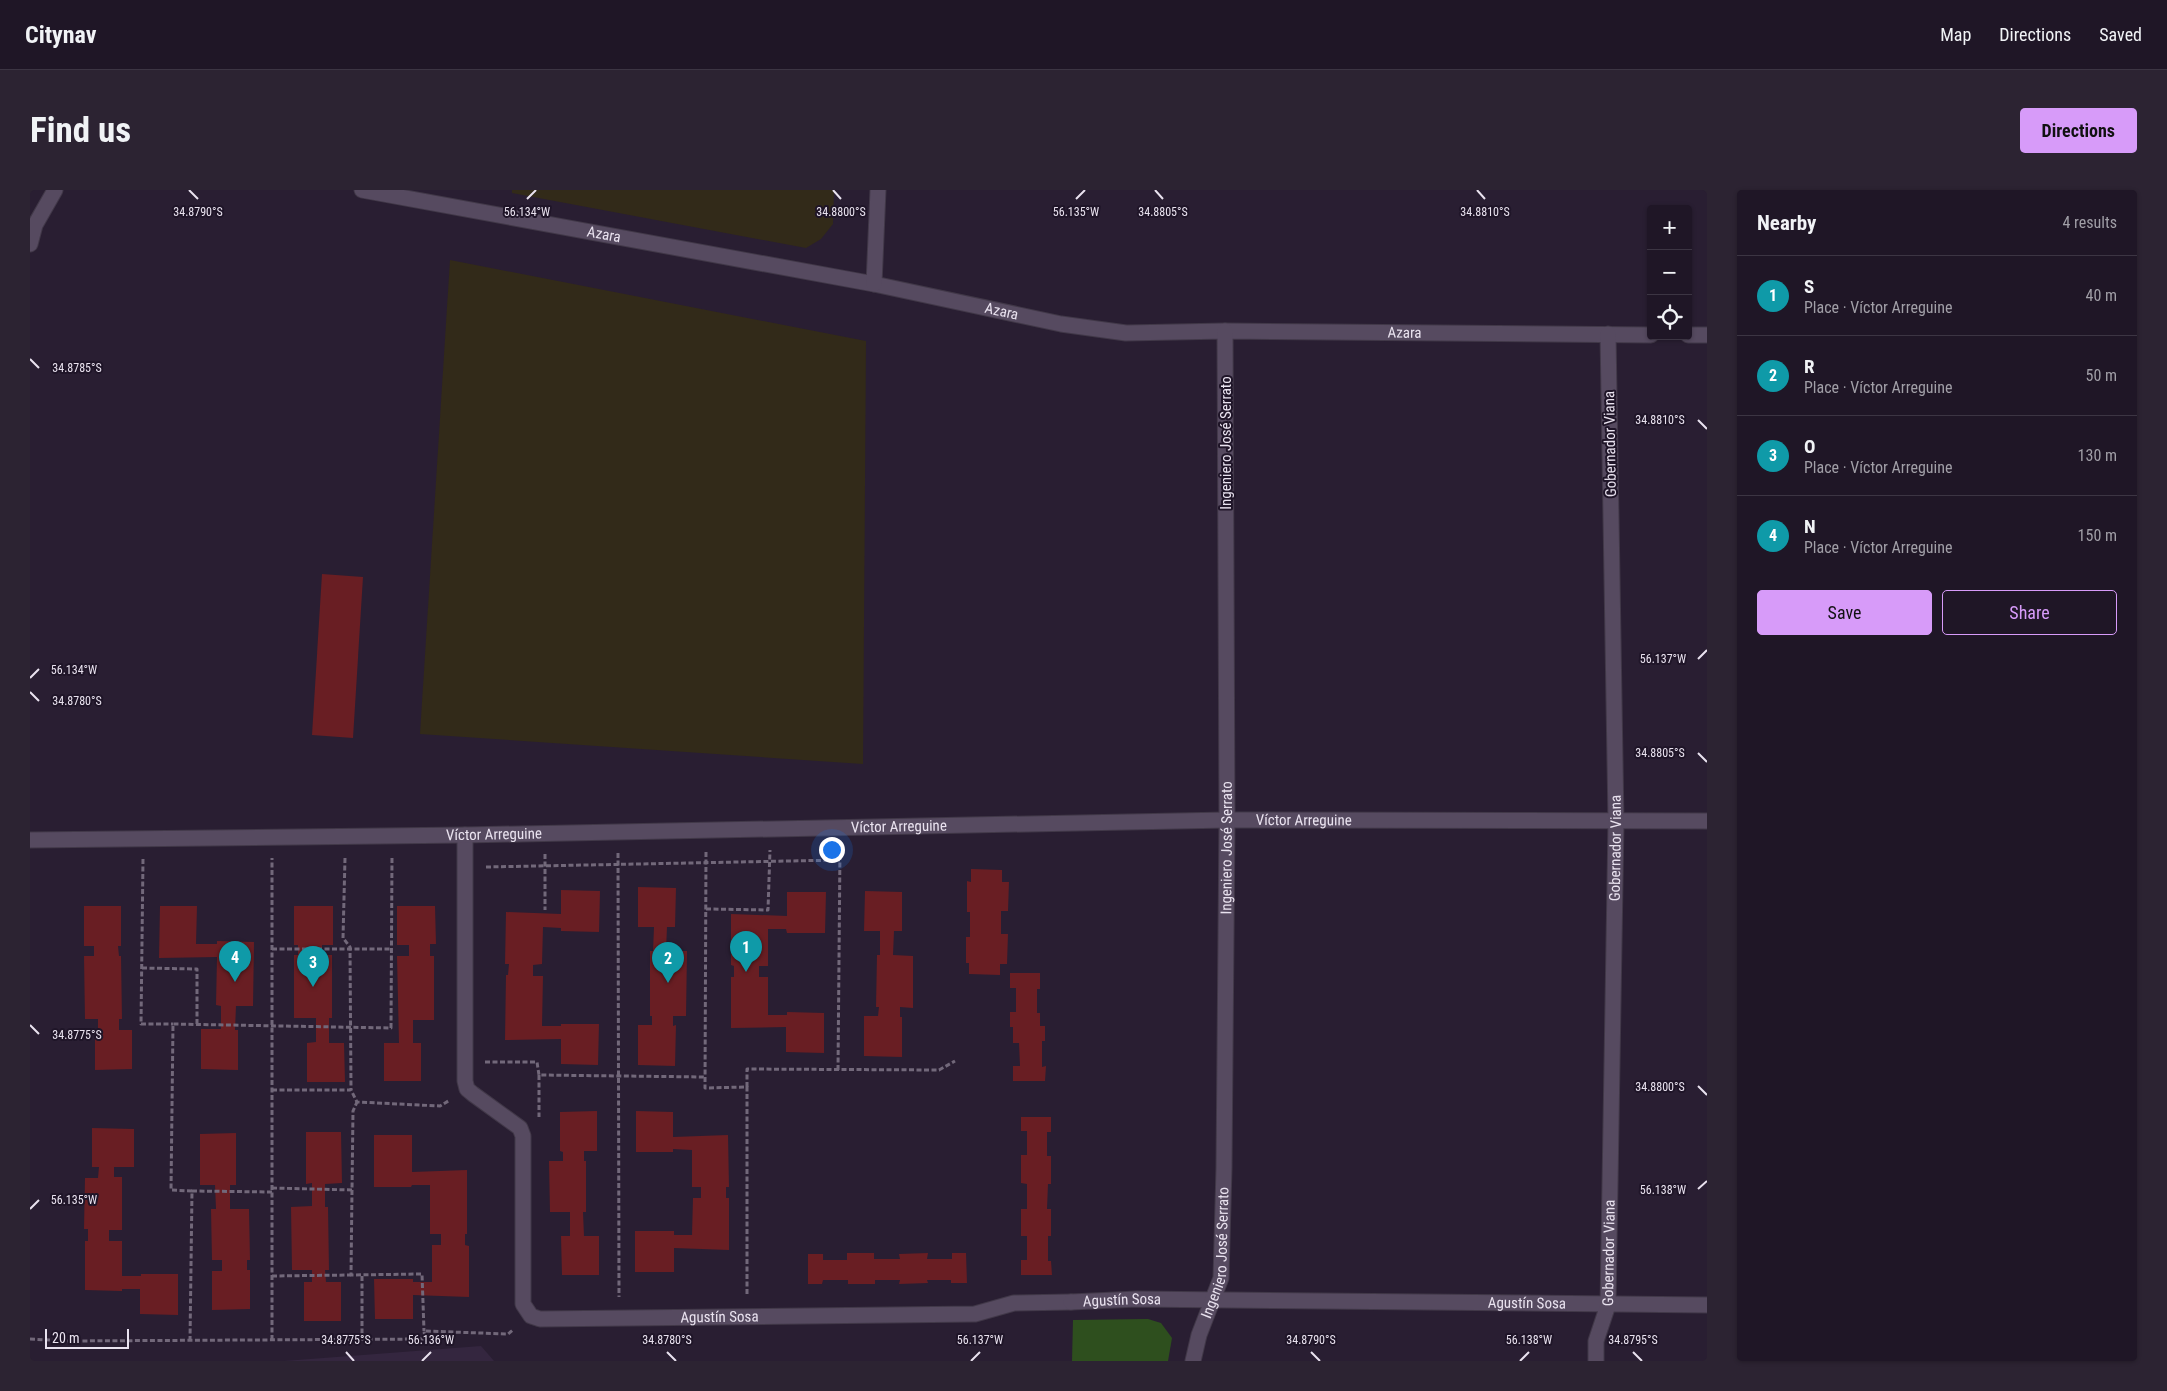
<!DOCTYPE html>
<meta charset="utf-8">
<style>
:root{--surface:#1f1626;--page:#2c2332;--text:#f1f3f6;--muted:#a19fa7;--line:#3c3543;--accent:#d79bf9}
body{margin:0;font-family:"Roboto Condensed",sans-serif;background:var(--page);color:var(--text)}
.controls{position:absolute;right:15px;top:15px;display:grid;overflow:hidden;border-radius:5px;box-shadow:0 1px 4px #0004}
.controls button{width:45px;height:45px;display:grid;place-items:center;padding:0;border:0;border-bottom:1px solid var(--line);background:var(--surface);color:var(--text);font:25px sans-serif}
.scale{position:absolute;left:15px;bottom:12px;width:84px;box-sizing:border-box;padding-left:5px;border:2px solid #e9e2ef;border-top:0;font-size:14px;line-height:18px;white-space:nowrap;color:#e9e2ef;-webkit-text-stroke:4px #1f1528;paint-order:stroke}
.you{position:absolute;left:801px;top:659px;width:18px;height:18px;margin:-12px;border:4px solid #fff;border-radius:50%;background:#1a73e8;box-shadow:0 0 0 8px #1a73e833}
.badge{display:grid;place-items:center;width:32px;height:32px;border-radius:50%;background:var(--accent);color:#fff;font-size:16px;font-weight:700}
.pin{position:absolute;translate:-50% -41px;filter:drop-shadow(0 1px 2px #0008)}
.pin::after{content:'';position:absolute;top:26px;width:18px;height:15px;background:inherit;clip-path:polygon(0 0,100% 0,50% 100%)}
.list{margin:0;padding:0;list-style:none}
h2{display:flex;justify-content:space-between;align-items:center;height:65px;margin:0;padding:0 20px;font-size:21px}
h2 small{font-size:16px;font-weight:400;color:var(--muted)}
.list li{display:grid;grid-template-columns:32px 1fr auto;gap:15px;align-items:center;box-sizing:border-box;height:80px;padding:0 20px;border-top:1px solid var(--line)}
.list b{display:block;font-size:19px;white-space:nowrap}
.list p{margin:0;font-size:16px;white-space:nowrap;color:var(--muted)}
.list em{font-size:16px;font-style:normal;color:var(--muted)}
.actions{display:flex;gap:10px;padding:15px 20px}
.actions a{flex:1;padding:11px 0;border:1px solid var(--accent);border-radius:5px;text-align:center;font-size:18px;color:var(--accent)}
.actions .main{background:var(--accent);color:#111}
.icon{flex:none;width:28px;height:28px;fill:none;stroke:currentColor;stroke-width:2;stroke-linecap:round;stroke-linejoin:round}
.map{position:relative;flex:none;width:1677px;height:1171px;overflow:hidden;border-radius:5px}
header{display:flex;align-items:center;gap:30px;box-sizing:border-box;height:70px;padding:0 25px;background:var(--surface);border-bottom:1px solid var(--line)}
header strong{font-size:24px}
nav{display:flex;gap:28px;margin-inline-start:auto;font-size:18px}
.intro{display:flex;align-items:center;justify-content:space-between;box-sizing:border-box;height:120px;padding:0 30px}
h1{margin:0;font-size:35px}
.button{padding:12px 22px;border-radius:5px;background:var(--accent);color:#111;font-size:18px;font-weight:700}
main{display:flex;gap:30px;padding:0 30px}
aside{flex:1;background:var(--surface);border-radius:5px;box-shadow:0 1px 4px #0004}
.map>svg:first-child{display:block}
.industrial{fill:#322a19}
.built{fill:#34263f}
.green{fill:#2e4f1e}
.building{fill:#691e23}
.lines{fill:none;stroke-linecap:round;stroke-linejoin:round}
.lane-casing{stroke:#413848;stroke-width:17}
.street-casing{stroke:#413848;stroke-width:17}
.secondary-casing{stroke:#413848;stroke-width:17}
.path{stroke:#72687a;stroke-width:3;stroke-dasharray:5 2.5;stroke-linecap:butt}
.lane{stroke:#564a60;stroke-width:15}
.street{stroke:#564a60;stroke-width:15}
.secondary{stroke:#564a60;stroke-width:15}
.ticks{fill:none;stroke:#e9e2ef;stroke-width:2}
.labels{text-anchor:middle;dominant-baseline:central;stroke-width:4;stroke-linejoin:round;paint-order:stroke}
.street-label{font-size:15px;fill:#e9e2ef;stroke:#1f1528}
.ticks-label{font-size:12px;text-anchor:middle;fill:#e9e2ef;stroke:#1f1528;stroke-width:4;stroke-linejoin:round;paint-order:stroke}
</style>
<header>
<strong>Citynav</strong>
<nav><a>Map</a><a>Directions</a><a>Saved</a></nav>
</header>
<div class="intro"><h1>Find us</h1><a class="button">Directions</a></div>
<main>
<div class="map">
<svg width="1677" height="1171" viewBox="0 0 1677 1171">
<rect width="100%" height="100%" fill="#291e32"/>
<g class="industrial">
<path d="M482,0h322l-1,34 -12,15 -15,9 -294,-55z"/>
<path d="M420,70l416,81 -3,423 -443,-30z"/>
</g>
<path class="built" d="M451,1156l13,15h-210z"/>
<path class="green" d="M1118,1129l13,4 11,15 -4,23h-96l1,-41z"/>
<g class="building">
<path d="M292,384l41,3 -10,161 -41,-3z"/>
<path d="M941,679l31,1v12h7l-1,29h-7v23h7l-1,30h-7v11l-31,-1v-11h-3v-26h4v-25h-3v-31l4,1z"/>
<path d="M608,697l38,1 -1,39h-8l-1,24h21l-1,65h-13v10l3,-1 -1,41 -37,-1v-40h14v-9h-2v-65h3l1,-24h-16z"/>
<path d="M531,700l39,1 -1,41 -38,-1v-3l-18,-1 -1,37 -9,1v11h10l-1,50h19v-2h38l-1,41 -37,-1v-25l-56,1 1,-65h2l1,-11h-4l1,-52 55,2z"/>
<path d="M835,701l37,1v39h-8l-1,24 20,1v52l-13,-1v10h2v40l-38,-1v-40h14l1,-9h-3l1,-52h3v-24h-16z"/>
<path d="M757,702h39l-1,41h-38l-1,-4h-18v37h-9v11h9v38h19v-3l37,1v40l-38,-1v-25l-55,1v-51h3v-11l-3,-1v-51l56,2z"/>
<path d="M54,716h37v40h-3l1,10h2l1,63h-3v11h13v39l-37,1v-40h3v-11h-13l-1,-63h10v-10h-10z"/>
<path d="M130,716h37l-1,38h21v-3l37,1 -1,64h-17l-1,24h3v40l-37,-1v-40h20v-23l-5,-1 1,-48 -58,1z"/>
<path d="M264,716h39v39h-11v10h10v63h-3v25h15l1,39h-38v-39l9,-1v-24h-22v-63h4v-10h-4z"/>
<path d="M367,716h38l1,38h-6v12h4v64h-21v23h8v38h-37v-38h15l-2,-87h12v-11h-12z"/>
<path d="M980,783h30v16h-3v24h3v13h5v15h-3v26l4,-1 -1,15h-32v-15h7l-1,-23h-6v-16h-3v-15h6v-24h-6z"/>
<path d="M567,921v40h-13v10h2v51h-3l1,24h15v39h-37l-1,-39h9v-24h-20l-1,-51h14v-9l-3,-1v-39z"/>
<path d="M606,921l37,1v25l55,-2 1,52h-3v11h3v52l-55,-2v24h-39v-41h39v4h18l1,-37h8v-11h-9v-37l-19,-1v3h-37z"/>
<path d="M991,927h30v15h-4v24h4v28h-3l-1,25h4v27h-3v25h3l1,14h-31v-15h6v-24h-6v-27h6v-25l-6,-1v-28h6v-24h-6z"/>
<path d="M62,938l42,1v38h-20v10h8v53h-13v11h13v35h19v-2h37v41l-38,-1v-25h-18v2l-37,-1v-49h3v-12h-4l1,-51h13l1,-11h-7z"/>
<path d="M276,942h35l1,51 -17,1v23h3l1,63h-4l1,12h15v39h-37v-39h8v-12h-20l-1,-63 21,-1v-23l-6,1z"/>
<path d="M206,943v52h-6v24h19l1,51h-3v10h3v39l-38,1v-39h10v-11h-10l-1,-51h5l-1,-24h-15v-51z"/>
<path d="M344,945h38v37l55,-2v64h-2v11l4,1v51l-56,-2v24h-38l-1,-40h39v3h19v-37h9v-11h-11v-49h-18l-1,2h-37z"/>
<path d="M817,1063h27v6h26l-1,-5 29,-1 -1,6h25v-6h14l1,30h-16v-3h-24l1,3 -29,1 1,-4h-25v4h-27v-4h-25l-1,4h-14v-30h15v6h24z"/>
</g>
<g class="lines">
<g class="lane-casing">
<g id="lane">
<path id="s1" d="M435,645v246l2,8 6,5 47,34 3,8v168l8,12 9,3 435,-5 39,-11 57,-1"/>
</g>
</g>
<g class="street-casing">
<g id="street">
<path id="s2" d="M332,0l512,94 187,40 65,9 99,-2 426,4"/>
<path d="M844,94l4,-94"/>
<path d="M1658,145h19"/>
<path id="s3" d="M0,650l435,-5 762,-15 480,1"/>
<path id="s4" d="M1041,1112l66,-3 570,6"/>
<path id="s5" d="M1163,1171l6,-26 22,-57 3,-110 3,-348 -2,-489"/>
<path id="s6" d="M1566,1171v-20l12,-36 8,-483 -8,-488"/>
</g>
</g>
<g class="secondary-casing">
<path id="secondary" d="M0,54l5,-19 20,-35"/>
</g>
<g class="path">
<path d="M676,662l-1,236 42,-1v209"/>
<path d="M588,663l1,444"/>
<path d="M515,664v56"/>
<path d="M315,668l-2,80 7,9 1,143"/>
<path d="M113,669l-2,165h32"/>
<path d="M456,677l354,-7"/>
<path d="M676,719l62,1 2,-60"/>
<path d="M242,759h119"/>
<path d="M112,778l55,1v56"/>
<path d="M455,872h52l2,13 166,2"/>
<path d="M808,880l2,-222"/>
<path d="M509,885v42"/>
<path d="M717,897v-18l192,1 16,-9"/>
<path d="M242,900h79l6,12 83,4 10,-6"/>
<path d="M242,998l80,2 1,-79 4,-9"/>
<path d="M322,1000l-1,85 71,-1 2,57"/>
<path d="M162,1001l-21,-1 2,-166 218,4 1,-172"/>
<path d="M242,1086l79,-1"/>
<path d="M332,1086v64"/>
<path d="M0,1149l36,2 359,-2 -1,-8 84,3 6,-5"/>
<path d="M242,1150v-482"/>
<path d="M160,1151l2,-150 80,1"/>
</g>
<use href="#lane" class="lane"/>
<use href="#street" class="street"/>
<use href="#secondary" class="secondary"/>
</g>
<path class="ticks" d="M159,0l9,9M803,0l8,9M1125,0l8,9M1447,0l8,9M497,9l9,-9M1046,9l9,-9M0,169l9,9M1668,230l9,9M1668,469l9,-9M0,488l9,-9M0,502l9,9M1668,563l9,9M0,835l9,9M1668,896l9,9M1668,999l9,-8M0,1019l9,-9M316,1162l8,9M637,1162l9,9M1281,1162l9,9M1603,1162l9,9M392,1171l9,-9M941,1171l9,-9M1490,1171l9,-9"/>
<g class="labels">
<g class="street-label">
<text stroke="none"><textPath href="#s2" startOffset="246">Azara</textPath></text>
<text stroke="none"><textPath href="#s2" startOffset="651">Azara</textPath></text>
<text stroke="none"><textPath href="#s2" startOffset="1056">Azara</textPath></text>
<text transform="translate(1196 253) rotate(-90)">Ingeniero José Serrato</text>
<text transform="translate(1580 254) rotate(-91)">Gobernador Viana</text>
<text stroke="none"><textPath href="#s3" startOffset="1274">Víctor Arreguine</textPath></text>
<text stroke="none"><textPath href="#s3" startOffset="869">Víctor Arreguine</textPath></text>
<text stroke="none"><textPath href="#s3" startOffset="464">Víctor Arreguine</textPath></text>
<text stroke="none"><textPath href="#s5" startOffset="518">Ingeniero José Serrato</textPath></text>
<text stroke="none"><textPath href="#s6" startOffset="515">Gobernador Viana</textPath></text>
<text stroke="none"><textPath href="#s5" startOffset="112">Ingeniero José Serrato</textPath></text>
<text stroke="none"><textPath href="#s6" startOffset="110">Gobernador Viana</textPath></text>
<text stroke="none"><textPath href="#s4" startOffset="51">Agustín Sosa</textPath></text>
<text stroke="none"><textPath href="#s4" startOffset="456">Agustín Sosa</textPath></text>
<text stroke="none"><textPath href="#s1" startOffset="700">Agustín Sosa</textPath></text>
</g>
</g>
<g class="ticks-label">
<text x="497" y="26">56.134°W</text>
<text x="1046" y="26">56.135°W</text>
<text x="168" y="26">34.8790°S</text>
<text x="811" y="26">34.8800°S</text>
<text x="1133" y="26">34.8805°S</text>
<text x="1455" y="26">34.8810°S</text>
<text x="47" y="182">34.8785°S</text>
<text x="1630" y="234">34.8810°S</text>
<text x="1633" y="473">56.137°W</text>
<text x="44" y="484">56.134°W</text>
<text x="47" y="515">34.8780°S</text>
<text x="1630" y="567">34.8805°S</text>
<text x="47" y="849">34.8775°S</text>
<text x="1630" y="901">34.8800°S</text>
<text x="1633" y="1004">56.138°W</text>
<text x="44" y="1014">56.135°W</text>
<text x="316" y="1154">34.8775°S</text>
<text x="637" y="1154">34.8780°S</text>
<text x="1281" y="1154">34.8790°S</text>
<text x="1603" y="1154">34.8795°S</text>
<text x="401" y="1154">56.136°W</text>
<text x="950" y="1154">56.137°W</text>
<text x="1499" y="1154">56.138°W</text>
</g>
</svg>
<div class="controls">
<button>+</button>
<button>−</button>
<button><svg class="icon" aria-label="locate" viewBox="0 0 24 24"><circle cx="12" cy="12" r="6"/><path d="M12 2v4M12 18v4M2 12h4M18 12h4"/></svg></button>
</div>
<div class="scale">20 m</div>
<div class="you"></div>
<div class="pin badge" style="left:716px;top:782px;background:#0f9aa8">1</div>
<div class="pin badge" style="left:638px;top:793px;background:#0f9aa8">2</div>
<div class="pin badge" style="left:283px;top:797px;background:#0f9aa8">3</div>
<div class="pin badge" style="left:205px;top:792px;background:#0f9aa8">4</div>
</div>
<aside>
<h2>Nearby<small>4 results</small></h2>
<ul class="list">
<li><span class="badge" style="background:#0f9aa8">1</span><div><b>S</b><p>Place · Víctor Arreguine</p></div><em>40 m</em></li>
<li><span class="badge" style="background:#0f9aa8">2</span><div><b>R</b><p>Place · Víctor Arreguine</p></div><em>50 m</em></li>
<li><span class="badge" style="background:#0f9aa8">3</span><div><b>O</b><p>Place · Víctor Arreguine</p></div><em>130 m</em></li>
<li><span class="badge" style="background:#0f9aa8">4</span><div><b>N</b><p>Place · Víctor Arreguine</p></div><em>150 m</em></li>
</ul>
<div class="actions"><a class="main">Save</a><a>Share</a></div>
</aside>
</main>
